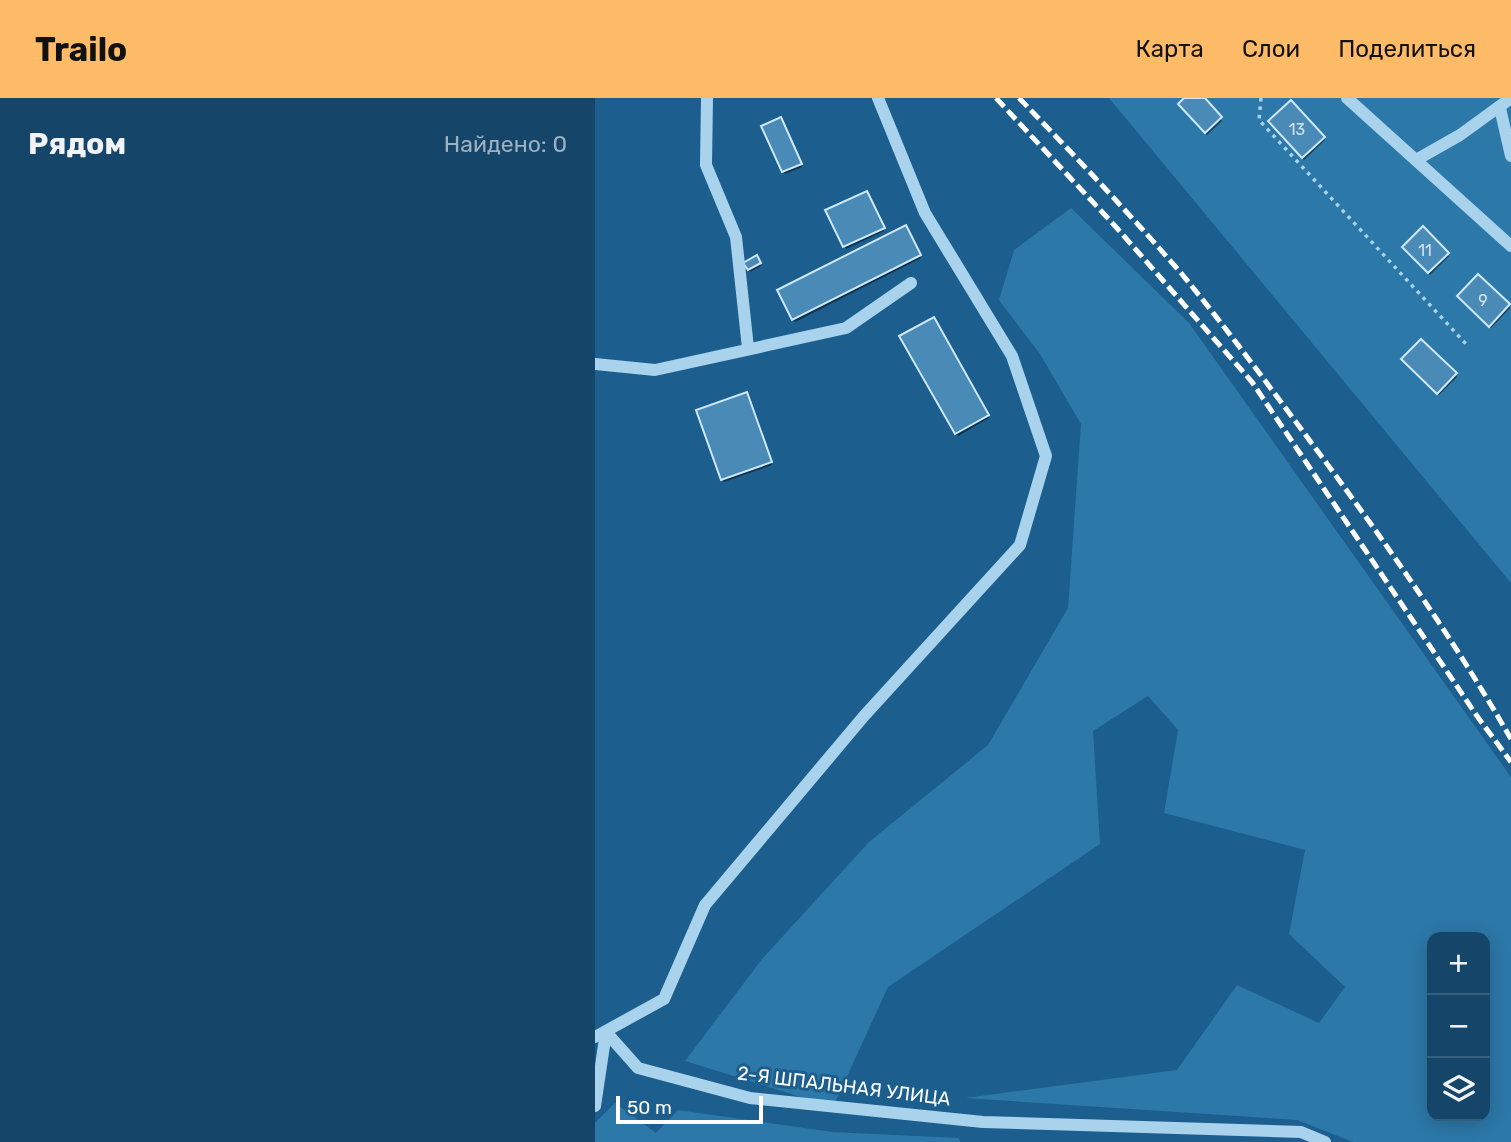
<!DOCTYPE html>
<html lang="ru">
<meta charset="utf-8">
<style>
:root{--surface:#15466a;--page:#225072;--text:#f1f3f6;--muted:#9db1c1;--line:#345e7e;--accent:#fdbb67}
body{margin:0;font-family:Rubik,sans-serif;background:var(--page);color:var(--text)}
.controls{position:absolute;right:21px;bottom:21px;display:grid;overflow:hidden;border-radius:14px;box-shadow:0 4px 18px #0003}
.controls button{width:63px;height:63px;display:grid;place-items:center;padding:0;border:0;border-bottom:2px solid var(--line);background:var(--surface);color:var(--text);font:35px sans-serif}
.scale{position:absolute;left:21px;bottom:18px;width:147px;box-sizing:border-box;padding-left:7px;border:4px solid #fff;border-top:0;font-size:19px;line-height:24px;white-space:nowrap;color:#fff;-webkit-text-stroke:5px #1c5e8d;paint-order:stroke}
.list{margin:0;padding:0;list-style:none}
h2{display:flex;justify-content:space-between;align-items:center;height:91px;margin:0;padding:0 28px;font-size:30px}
h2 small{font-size:23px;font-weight:400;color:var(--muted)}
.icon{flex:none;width:38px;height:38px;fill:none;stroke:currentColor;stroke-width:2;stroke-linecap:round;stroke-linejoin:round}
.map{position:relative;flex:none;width:916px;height:1044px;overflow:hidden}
header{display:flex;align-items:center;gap:42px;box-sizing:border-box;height:98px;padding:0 35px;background:var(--accent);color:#111}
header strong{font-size:33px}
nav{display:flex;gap:38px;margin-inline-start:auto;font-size:24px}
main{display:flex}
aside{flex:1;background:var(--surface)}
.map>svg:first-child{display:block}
.green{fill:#2c78a8;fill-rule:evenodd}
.shadow{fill:#0007}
.building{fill:#498ab6;stroke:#cfe8f9;stroke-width:2}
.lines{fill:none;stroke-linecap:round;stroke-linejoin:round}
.path{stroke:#a9d2ed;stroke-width:3.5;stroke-dasharray:3.5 5;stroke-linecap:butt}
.minor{stroke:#a9d2ed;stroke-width:12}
.rail{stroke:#fff;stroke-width:5;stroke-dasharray:12 5;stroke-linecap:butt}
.labels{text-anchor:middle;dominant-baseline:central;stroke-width:6;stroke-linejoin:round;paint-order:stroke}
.number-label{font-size:16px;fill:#d2e2ed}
.street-label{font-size:19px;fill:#fff;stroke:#1c5e8d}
</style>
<header>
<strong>Trailo</strong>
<nav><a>Карта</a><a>Слои</a><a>Поделиться</a></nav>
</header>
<main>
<aside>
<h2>Рядом<small>Найдено: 0</small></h2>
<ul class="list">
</ul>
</aside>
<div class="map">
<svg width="916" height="1044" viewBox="0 0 916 1044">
<rect width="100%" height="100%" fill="#1c5e8d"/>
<g class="green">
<path d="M514,0h402v485z"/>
<path d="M476,110l118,115 322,454v365h-158l-56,-22 -332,-22 212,-28 60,-85 82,38 26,-36 -56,-53 16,-84 -141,-37 14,-83 -30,-34 -55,35 7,113 -212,143 -55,120 -148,-46 77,-102 107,-117 119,-97 80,-137 13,-184 -41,-70 -41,-54 15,-50zM837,839h53v179h-53z"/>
<path d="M20,1005l41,30 22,-23 155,22 126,6 1,4h-365v-19z"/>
</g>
<g class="shadow">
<path d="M592,0h16l19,23 -15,14 -25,-28z"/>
<path d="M185,22l22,47 -17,7 -22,-47z"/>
<path d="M677,26l52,14 1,2 -21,20z"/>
<path d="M271,95l18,38 -38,18 -19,-38z"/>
<path d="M311,130l15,30 -126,64 -16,-31z"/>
<path d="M810,152l42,4 2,2 -19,19z"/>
<path d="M161,159l5,9 -11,6 -5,-9z"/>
<path d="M865,201l49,6 1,3 -19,20z"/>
<path d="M338,221l56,99 -31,18 -56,-99z"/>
<path d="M810,264l51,12 1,3 -18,18z"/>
<path d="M153,298l24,69 -48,17 -26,-71z"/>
</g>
<g class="building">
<path d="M589,0h21l17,19 -17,16 -27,-29z"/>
<path d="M696,2l34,37 -23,21 -34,-37z"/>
<path d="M186,19l21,47 -20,8 -21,-46z"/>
<path d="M272,93l18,37 -42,19 -18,-37z"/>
<path d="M311,127l15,30 -129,65 -15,-30z"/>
<path d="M828,128l26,27 -21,20 -26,-26z"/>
<path d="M162,157l4,8 -13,7 -5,-7z"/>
<path d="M883,176l32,30 -21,23 -32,-31z"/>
<path d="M339,219l55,98 -34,19 -56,-98z"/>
<path d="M826,241l36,34 -20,21 -36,-35z"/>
<path d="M152,294l25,70 -51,18 -25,-70z"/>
</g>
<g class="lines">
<path class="path" d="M666,0l-2,22 207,224"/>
<g class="minor">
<path d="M112,0l-1,67 30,72 12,111"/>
<path d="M752,0l164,148"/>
<path d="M905,10l11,48"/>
<path d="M821,62l44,-25 51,-37"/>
<path d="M0,266l60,6 191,-42 65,-45"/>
<path d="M11,934l32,36 112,30 233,24 318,10 24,10"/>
<path d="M0,939l69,-38 41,-94 159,-189 156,-171 26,-89 -34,-100 -87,-143 -47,-115"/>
<path d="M0,1008l11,-74"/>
</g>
<g class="rail">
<path d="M401,0l120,129 136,155 225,334 34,46"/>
<path d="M424,0c55,57 110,115 162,175 47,57 91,117 135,176 70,94 137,189 195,290"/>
</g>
</g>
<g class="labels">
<g class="number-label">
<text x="702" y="31">13</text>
<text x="830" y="152">11</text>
<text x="888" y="202">9</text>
</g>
<g class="street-label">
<text transform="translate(249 988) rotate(7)">2-Я ШПАЛЬНАЯ УЛИЦА</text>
</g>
</g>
</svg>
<div class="controls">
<button>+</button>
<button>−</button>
<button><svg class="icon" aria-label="layers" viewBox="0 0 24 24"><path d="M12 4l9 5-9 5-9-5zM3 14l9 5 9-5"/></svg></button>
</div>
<div class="scale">50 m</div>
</div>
</main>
